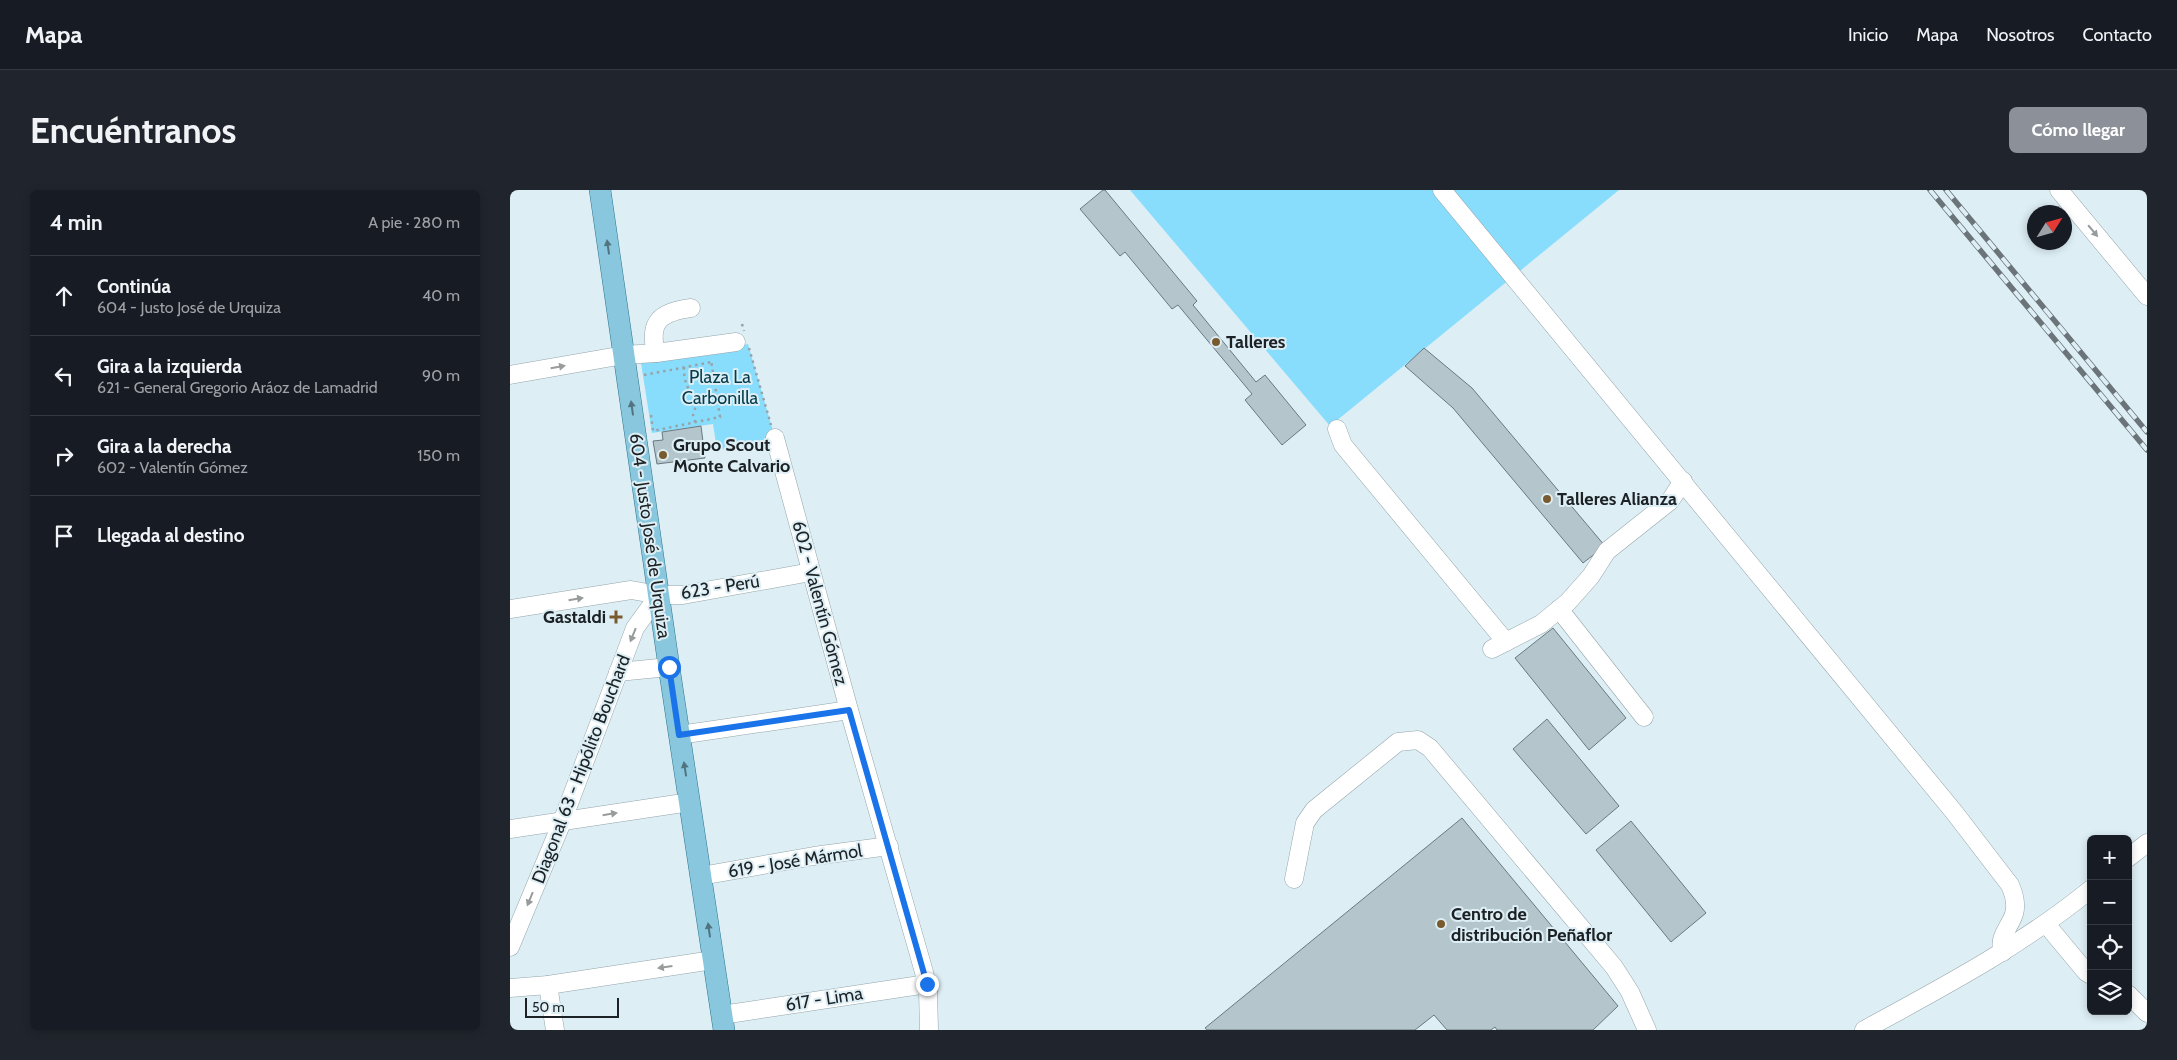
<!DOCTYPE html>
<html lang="es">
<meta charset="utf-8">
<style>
:root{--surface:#171b24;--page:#20242c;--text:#f1f3f6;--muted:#9ea1a6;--line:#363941;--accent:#8c9099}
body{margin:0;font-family:Cabin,sans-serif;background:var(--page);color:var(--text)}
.controls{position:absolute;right:15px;bottom:15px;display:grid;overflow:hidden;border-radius:8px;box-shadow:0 2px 8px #0003}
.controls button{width:45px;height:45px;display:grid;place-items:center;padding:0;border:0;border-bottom:1px solid var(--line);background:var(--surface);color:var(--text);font:25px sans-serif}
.compass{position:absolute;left:1517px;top:15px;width:45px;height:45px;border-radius:50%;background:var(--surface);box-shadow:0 2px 8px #0003;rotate:53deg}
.scale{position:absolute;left:15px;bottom:12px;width:94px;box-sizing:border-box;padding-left:5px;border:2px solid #1b2124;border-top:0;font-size:14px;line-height:18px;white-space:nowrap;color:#1b2124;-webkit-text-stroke:4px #ddeef5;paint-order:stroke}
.stop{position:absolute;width:15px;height:15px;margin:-11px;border:4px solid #1a73e8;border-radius:50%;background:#fff}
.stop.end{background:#1a73e8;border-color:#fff;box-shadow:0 1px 5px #0008}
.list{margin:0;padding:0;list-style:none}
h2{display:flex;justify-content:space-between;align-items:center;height:65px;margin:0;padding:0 20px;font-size:21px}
h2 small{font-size:16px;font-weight:400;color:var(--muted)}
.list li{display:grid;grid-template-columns:32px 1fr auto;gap:15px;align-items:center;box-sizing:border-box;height:80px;padding:0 20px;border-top:1px solid var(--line)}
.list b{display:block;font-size:19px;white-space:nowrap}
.list p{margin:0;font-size:16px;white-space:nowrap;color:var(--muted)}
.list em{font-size:16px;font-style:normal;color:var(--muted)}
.icon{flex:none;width:28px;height:28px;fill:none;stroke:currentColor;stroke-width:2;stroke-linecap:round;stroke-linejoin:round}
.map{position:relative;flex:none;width:1637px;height:840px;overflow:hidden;border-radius:8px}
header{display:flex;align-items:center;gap:30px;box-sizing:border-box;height:70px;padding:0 25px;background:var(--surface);border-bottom:1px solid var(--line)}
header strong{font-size:24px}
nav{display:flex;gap:28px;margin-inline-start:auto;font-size:18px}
.intro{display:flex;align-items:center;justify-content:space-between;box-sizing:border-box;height:120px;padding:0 30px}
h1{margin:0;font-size:35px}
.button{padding:12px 22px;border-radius:8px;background:var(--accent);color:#fff;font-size:18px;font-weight:700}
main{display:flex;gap:30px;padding:0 30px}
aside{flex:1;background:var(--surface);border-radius:8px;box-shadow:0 2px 8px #0003}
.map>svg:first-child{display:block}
.green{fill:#89ddfc}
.building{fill:#b4c5cc;stroke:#69797f}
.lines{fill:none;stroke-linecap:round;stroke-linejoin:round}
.minor-casing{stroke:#94a5ab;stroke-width:19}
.major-casing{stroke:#2e758d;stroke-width:22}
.path{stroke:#96a3a9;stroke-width:2.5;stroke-dasharray:2.5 4;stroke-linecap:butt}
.minor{stroke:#fff;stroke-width:18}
.major{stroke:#88c7dd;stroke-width:21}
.rail-casing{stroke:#6a7479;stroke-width:5.5}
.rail{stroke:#ddeef5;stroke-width:4;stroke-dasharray:11;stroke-linecap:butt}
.oneway{fill:#989b9c}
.oneway2{fill:#527480}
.route{stroke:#1a73e8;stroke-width:6}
.poi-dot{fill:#7a5b30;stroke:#ddeef5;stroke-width:2}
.labels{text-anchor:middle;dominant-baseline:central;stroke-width:4;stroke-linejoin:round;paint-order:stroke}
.poi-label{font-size:18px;font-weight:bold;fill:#1b2124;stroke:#ddeef5;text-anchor:start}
.park-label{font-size:18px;fill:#033b4b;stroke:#ddeef5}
.street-label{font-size:18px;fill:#1b2124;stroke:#ddeef5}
</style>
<header>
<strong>Mapa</strong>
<nav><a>Inicio</a><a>Mapa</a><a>Nosotros</a><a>Contacto</a></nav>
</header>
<div class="intro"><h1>Encuéntranos</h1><a class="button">Cómo llegar</a></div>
<main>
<aside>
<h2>4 min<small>A pie · 280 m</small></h2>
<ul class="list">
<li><svg class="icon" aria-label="ahead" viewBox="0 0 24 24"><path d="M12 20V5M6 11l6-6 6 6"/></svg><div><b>Continúa</b><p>604 - Justo José de Urquiza</p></div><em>40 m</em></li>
<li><svg class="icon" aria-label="left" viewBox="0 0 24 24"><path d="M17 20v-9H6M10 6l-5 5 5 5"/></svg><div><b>Gira a la izquierda</b><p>621 - General Gregorio Aráoz de Lamadrid</p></div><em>90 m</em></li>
<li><svg class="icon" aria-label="right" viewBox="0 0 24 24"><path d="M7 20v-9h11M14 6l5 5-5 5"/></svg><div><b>Gira a la derecha</b><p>602 - Valentín Gómez</p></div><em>150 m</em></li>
<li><svg class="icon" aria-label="arrive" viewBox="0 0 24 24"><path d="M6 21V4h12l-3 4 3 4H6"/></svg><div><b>Llegada al destino</b></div></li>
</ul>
</aside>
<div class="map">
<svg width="1637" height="840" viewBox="0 0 1637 840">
<rect width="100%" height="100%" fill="#ddeef5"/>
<g class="green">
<path d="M620,0h489l-289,236z"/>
<path d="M238,154l27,94 -58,12 -4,-26 -61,9 -11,-70z"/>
</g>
<g class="building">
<path d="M593,0h2l92,111 -4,4 63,77 9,-7 41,50 -24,20 -37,-45 7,-6 -74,-89 -6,4 -47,-57 -5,4 -40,-47z"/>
<path d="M914,158l48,40 133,158 -22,17 -130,-155 -48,-42z"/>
<path d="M191,236l4,32 -48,6 -4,-23 10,-1 -1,-8z"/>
<path d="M1043,438l73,90 -37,32 -74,-92z"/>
<path d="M1037,529l72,87 -33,28 -73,-85z"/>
<path d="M952,628l156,188 -25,24h-96l-2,-3 -4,3h-44l-13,-15 -19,15h-208l-2,-2z"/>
<path d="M1121,631l75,92 -35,29 -75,-92z"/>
</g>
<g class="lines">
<g class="minor-casing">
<g id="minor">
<path d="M932,0l512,622 56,73c4,9 7,19 4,29 -4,13 -17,24 -11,38"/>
<path d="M1549,0l88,106"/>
<path d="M146,163c-8,-32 5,-41 35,-45"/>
<path d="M0,185l114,-20 32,-2 80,-11"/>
<path d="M827,239l6,16 163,197"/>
<path d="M265,248l74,272 75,262 4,18 1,40"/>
<path d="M0,419l121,-19 28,5h24l128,-23"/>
<path d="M1049,419l85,108"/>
<path d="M982,459l49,-25 27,-22 23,-26 16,-25 63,-50 13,-20"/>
<path d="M108,482l51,-5"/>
<path d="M169,545l170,-25"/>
<path d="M0,639l180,-27"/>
<path d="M1618,668l19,-15"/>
<path d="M191,686l113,-20 75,-10"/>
<path d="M784,689l11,-56 9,-13 84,-68 20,-2 12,8 184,219 16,25 17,38"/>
<path d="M1536,734l40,48 5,3"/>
<path d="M0,757l52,-125 73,-194 24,-33"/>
<path d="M38,795l7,45"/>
<path d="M0,798l38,-3 165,-25"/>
<path d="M1618,804l19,19"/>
<path d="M212,825l205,-31"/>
<path d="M1354,840c79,-43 157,-84 227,-141"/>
</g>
</g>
<g class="major-casing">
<path id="major" d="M90,0l69,477 55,363"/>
</g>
<g class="path">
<path d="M232,134l2,7"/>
<path d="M239,158l22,77"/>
<path d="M174,177c0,13 2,23 14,32l-5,16 2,7"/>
<path d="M134,185l68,-13"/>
<path d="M141,225l2,16 67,-14 -9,-57"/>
</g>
<use href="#minor" class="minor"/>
<use href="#major" class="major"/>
<g class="rail-casing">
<g id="rail">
<path d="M1420,0l217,260"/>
<path d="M1436,0l201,242"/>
</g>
</g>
<use href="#rail" class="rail"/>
</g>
<defs><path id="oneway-solid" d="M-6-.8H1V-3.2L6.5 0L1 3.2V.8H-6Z" transform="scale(1.25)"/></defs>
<g class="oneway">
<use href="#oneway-solid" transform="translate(1583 41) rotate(50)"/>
<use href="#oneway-solid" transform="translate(48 177) rotate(-10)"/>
<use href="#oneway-solid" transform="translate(66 409) rotate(-9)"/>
<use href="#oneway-solid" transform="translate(123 445) rotate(112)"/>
<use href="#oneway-solid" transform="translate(100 624) rotate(-9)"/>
<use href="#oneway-solid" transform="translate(20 709) rotate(112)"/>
<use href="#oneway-solid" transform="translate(155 777) rotate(172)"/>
</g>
<g class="oneway2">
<use href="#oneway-solid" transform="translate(98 57) rotate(-98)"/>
<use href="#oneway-solid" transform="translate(122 218) rotate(-98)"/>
<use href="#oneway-solid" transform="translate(175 579) rotate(-99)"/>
<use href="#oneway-solid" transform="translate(199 740) rotate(-98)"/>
</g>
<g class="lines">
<path class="route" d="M159,477l10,68 170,-25 78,274"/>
</g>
<g class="poi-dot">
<circle cx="706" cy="152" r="5"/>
<circle cx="153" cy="265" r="5"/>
<circle cx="1037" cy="309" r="5"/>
<path d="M103.5 419.5h5v5h5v5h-5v5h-5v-5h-5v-5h5z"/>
<circle cx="931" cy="734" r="5"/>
</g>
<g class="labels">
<g class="poi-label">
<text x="716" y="152">Talleres</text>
<text x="163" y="255">Grupo Scout<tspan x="163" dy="21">Monte Calvario</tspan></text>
<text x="1047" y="309">Talleres Alianza</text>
<text x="96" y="427" text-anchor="end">Gastaldi</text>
<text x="941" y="724">Centro de<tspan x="941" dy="21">distribución Peñaflor</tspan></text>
</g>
<g class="park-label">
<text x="210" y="187">Plaza La<tspan x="210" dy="21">Carbonilla</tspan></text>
</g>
<g class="street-label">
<text transform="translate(140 346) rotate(82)">604 - Justo José de Urquiza</text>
<text transform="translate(210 397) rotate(-9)">623 - Perú</text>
<text transform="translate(310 413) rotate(75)">602 - Valentín Gómez</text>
<text transform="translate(71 579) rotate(-69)">Diagonal 63 - Hipólito Bouchard</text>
<text transform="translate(285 671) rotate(-9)">619 - José Mármol</text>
<text transform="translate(314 809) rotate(-9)">617 - Lima</text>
</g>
</g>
</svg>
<div class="controls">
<button>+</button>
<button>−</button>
<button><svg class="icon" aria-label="locate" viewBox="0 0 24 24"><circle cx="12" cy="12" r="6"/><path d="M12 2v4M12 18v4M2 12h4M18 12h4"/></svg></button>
<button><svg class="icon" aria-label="layers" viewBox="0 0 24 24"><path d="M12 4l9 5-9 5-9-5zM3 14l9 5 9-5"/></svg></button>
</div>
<svg class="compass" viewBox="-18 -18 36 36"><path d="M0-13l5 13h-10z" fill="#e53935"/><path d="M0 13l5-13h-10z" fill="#9ea1a6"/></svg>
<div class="scale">50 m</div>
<div class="stop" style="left:159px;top:477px"></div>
<div class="stop end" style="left:417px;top:794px"></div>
</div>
</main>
